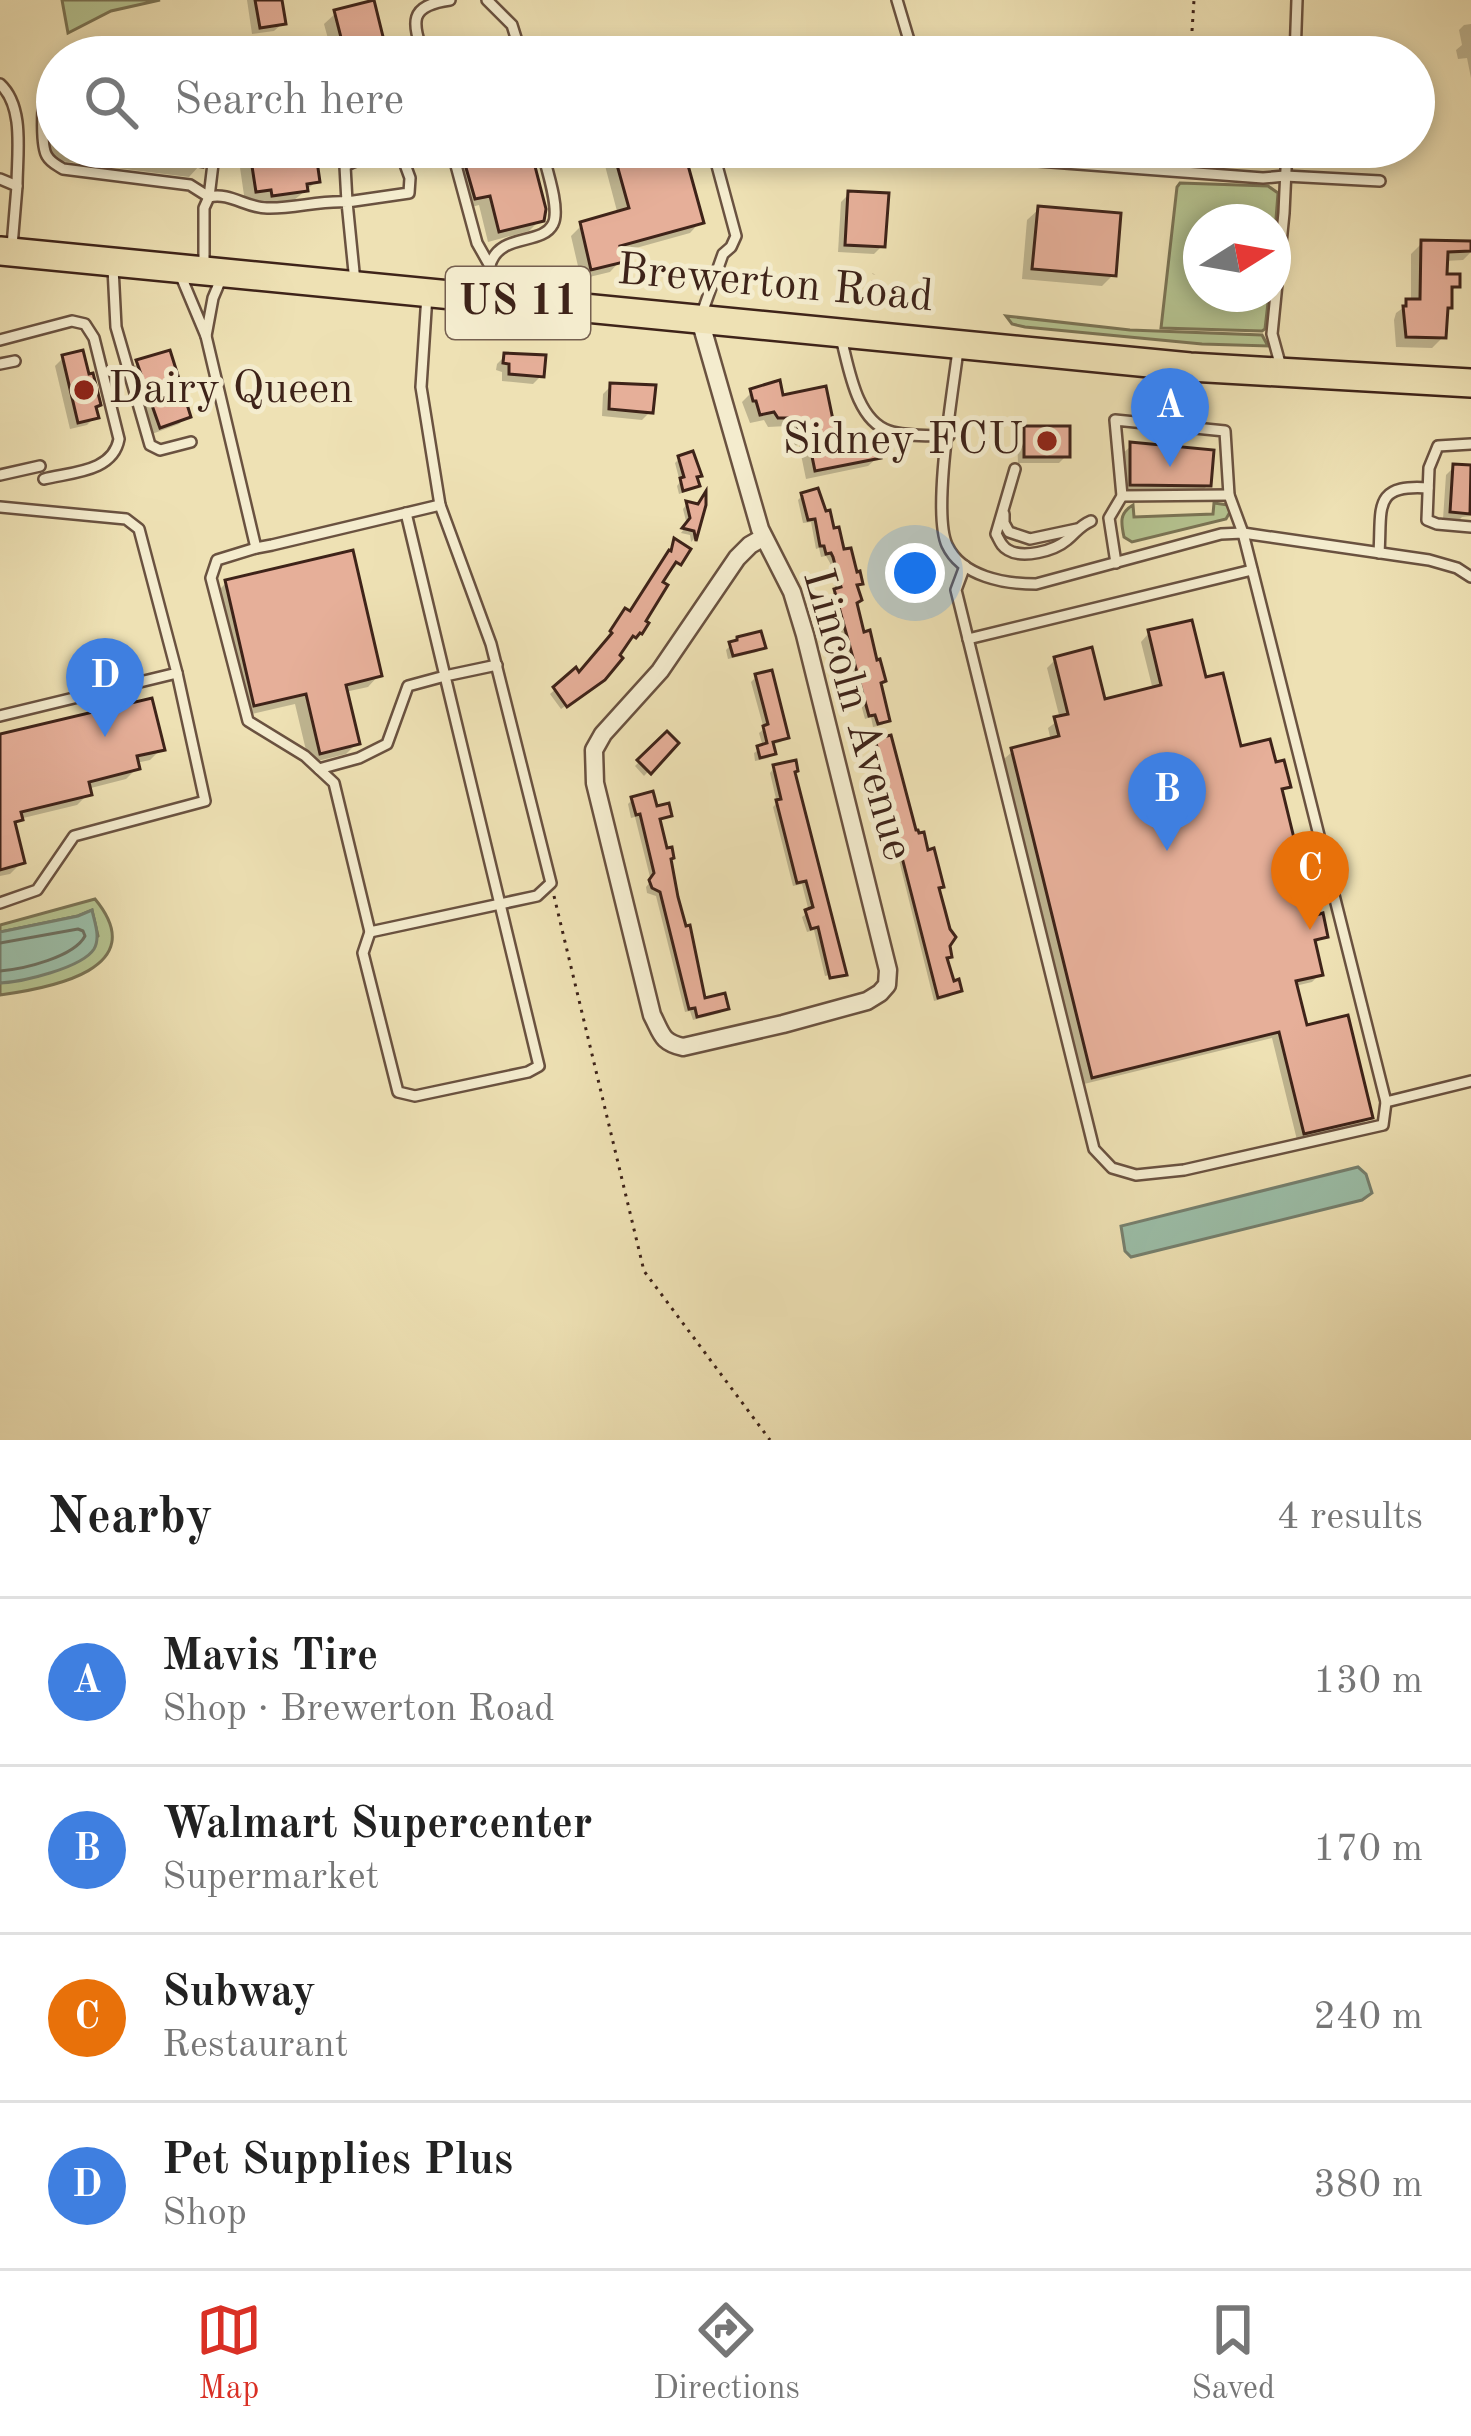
<!DOCTYPE html>
<meta charset="utf-8">
<style>
:root{--surface:#fff;--page:#f2f2f2;--text:#222;--muted:#767676;--line:#e0e0e0;--accent:#d93025}
body{margin:0;font-family:"Old Standard TT",serif;background:var(--page);color:var(--text)}
.compass{position:absolute;left:1183px;top:204px;width:108px;height:108px;border-radius:50%;background:var(--surface);box-shadow:0 6px 18px #0003;rotate:79deg}
.you{position:absolute;left:915px;top:573px;width:42px;height:42px;margin:-30px;border:9px solid #fff;border-radius:50%;background:#1a73e8;box-shadow:0 0 0 18px #1a73e833}
.badge{display:grid;place-items:center;width:78px;height:78px;border-radius:50%;background:var(--accent);color:#fff;font-size:39px;font-weight:700}
.pin{position:absolute;translate:-50% -99px;filter:drop-shadow(0 3px 6px #0008)}
.pin::after{content:'';position:absolute;top:63px;width:42px;height:36px;background:inherit;clip-path:polygon(0 0,100% 0,50% 100%)}
.list{margin:0;padding:0;list-style:none}
h2{display:flex;justify-content:space-between;align-items:center;height:156px;margin:0;padding:0 48px;font-size:51px}
h2 small{font-size:39px;font-weight:400;color:var(--muted)}
.list li{display:grid;grid-template-columns:78px 1fr auto;gap:36px;align-items:center;box-sizing:border-box;height:168px;padding:0 48px;border-top:3px solid var(--line)}
.list b{display:block;font-size:45px;white-space:nowrap}
.list p{margin:0;font-size:39px;white-space:nowrap;color:var(--muted)}
.list em{font-size:39px;font-style:normal;color:var(--muted)}
.icon{flex:none;width:66px;height:66px;fill:none;stroke:currentColor;stroke-width:2;stroke-linecap:round;stroke-linejoin:round}
.map{position:relative;flex:none;width:1471px;height:1440px;overflow:hidden}
.search{position:absolute;background:var(--surface);box-shadow:0 6px 18px #0003;left:36px;right:36px;top:36px;height:132px;display:flex;align-items:center;gap:30px;box-sizing:border-box;padding:0 42px;border-radius:66px;color:var(--muted);font-size:45px}
.sheet{height:828px;background:var(--surface)}
nav{display:flex;justify-content:space-around;align-items:center;box-sizing:border-box;height:168px;border-top:3px solid var(--line);background:var(--surface);font-size:33px;color:var(--muted)}
nav a{display:grid;justify-items:center;gap:6px}
nav .on{color:var(--accent)}
.map>svg:first-child{display:block}
.green{fill:#b5c390;stroke:#7a7354;stroke-width:3}
.water{fill:#9bbea8;stroke:#76806f;stroke-width:3}
.shadow{fill:#0003}
.lines{fill:none;stroke-linecap:round;stroke-linejoin:round}
.shore{stroke:#6c7060;stroke-width:3}
.building{fill:#e6af99;stroke:#3e2319;stroke-width:3}
.lane-casing{stroke:#6a5240;stroke-width:14}
.street-casing{stroke:#6a5240;stroke-width:21}
.primary-casing{stroke:#3e2319;stroke-width:32}
.path{stroke:#3e2319;stroke-width:3;stroke-dasharray:3 6;stroke-linecap:butt}
.lane{stroke:#f4ecce;stroke-width:9}
.street{stroke:#f4ecce;stroke-width:16}
.primary{stroke:#eee1b4;stroke-width:27}
.poi-dot{fill:#8f2418;stroke:#f4ecce;stroke-width:4.5}
.labels{text-anchor:middle;dominant-baseline:central;stroke-width:10;stroke-linejoin:round;paint-order:stroke}
.shield{fill:#f4ecce;stroke:#755f4f;stroke-width:3}
.shield-label{font-size:42px;font-weight:bold;fill:#3e2319}
.street-label{font-size:45px;fill:#3e2319;stroke:#f4ecce}
.poi-label{font-size:45px;fill:#3e2319;stroke:#f4ecce;text-anchor:start}
</style>
<div class="map">
<svg width="1471" height="1440" viewBox="0 0 1471 1440">
<rect width="100%" height="100%" fill="#eee1b4"/>
<filter id="stains"><feTurbulence type="fractalNoise" baseFrequency=".00167" numOctaves="4"/><feColorMatrix values="0 0 0 0 .2 0 0 0 0 .09 0 0 0 0 .02 0 0 0 .5 -.17"/></filter>
<radialGradient id="worn" r=".72"><stop offset=".6" stop-color="#630" stop-opacity="0"/><stop offset="1" stop-color="#630" stop-opacity=".3"/></radialGradient>
<g class="green">
<path d="M62,0h98l-49,11 -43,22z"/>
<path d="M1180,183l88,3 10,7 -5,65v-36h-72v72h68l-4,35 -3,2 -101,-3 16,-141z"/>
<path d="M1006,316l124,14 132,5 6,11 -66,-2 -177,-17 -13,-3z"/>
<path d="M1214,503l14,2 2,7 -4,7 -94,23 -8,-5c-3,-14 -5,-24 9,-32l1,12 79,-3z"/>
<path d="M95,899c58,70 -44,89 -95,96v-12l37,-7 22,-7 39,-33 -6,-26 -14,6 -78,16v-7z"/>
</g>
<g class="water">
<path d="M92,910c2,11 9,27 2,39 -12,19 -72,33 -94,34v-51l78,-16z"/>
<path d="M1358,1167l8,7 6,19 -10,7 -231,57 -6,-6 -4,-25z"/>
</g>
<g class="shadow">
<path d="M247,0h32l4,23 -9,8 -22,3z"/>
<path d="M336,13l49,44h-52l-9,-33z"/>
<path d="M1471,24v54l-4,-20 -9,1 -2,-9 6,-5 -3,-15 5,-5z"/>
<path d="M297,50l1,7h-48z"/>
<path d="M506,51l2,6h-27z"/>
<path d="M57,101v46h146l-3,18 -11,12 -145,-18 -1,-45z"/>
<path d="M237,147h75l5,34 -24,20 -32,5 -1,-6 -15,2z"/>
<path d="M356,147h26l-24,6z"/>
<path d="M446,147h80l15,72 -12,12 -41,11 -9,-37 -15,4z"/>
<path d="M615,147h65l20,75 -10,11 -72,20 2,8 -10,11 -29,7 -10,-43 11,-11 36,-10 -15,-57z"/>
<path d="M849,194l33,52 -8,8 -36,-2 3,-50z"/>
<path d="M1039,209l74,66 -11,11 -80,-7 5,-59z"/>
<path d="M1422,243l49,1v8l-8,8 -18,1 -1,16 13,9 -8,7 -6,44 -11,11 -36,-1 -2,-27 2,-7 15,-11v-48z"/>
<path d="M505,356l36,20 -8,8 -31,-3v-9l-6,-2 1,-6z"/>
<path d="M63,358l32,59 -8,8 -17,4 -15,-63z"/>
<path d="M138,363l49,53 -8,8 -27,10 -22,-63z"/>
<path d="M611,386l39,26 -8,8 -40,-4 1,-22z"/>
<path d="M752,392l29,6 55,49 42,10 -10,9 -62,13 -7,-34 -8,1 -4,-20 -19,1 -4,-7 -14,3 -8,-21z"/>
<path d="M1025,429l42,26 -8,8h-41l-1,-26z"/>
<path d="M1132,445l76,40 -11,11 -77,-1v-39z"/>
<path d="M680,458l16,27 -5,5 -12,4 -2,-8 3,-4 -5,-19z"/>
<path d="M1454,467l17,1v48l-9,1 -3,3 -16,-1 3,-44z"/>
<path d="M803,495l57,88 -5,4 -1,16 33,117 -5,5 -9,2 -2,-10 -6,2 -34,-123 5,-5 -6,-28 -4,-7 -5,1 -2,-9 -3,1 -5,-27 -8,1 -5,-23z"/>
<path d="M703,498l-9,41 -3,3 -1,-7 -9,-2 6,-8 -4,-16 4,-5 10,2z"/>
<path d="M675,542l3,21 -4,5 -4,-3 -36,71 -38,48 -35,25 -11,-15 26,-23 3,5 31,-37 -3,-2 14,-21 8,-2z"/>
<path d="M226,583l153,92 -11,12 -23,5 12,51 -11,11 -37,9 -14,-59 -52,12 -28,-122z"/>
<path d="M1149,633l55,48 35,68 35,16 13,21 -7,7 31,126 14,17 -12,9 7,29 -8,8 -17,4 10,43 65,88 -9,8 -64,15 -25,-102 -188,46 -80,-325 9,-8 38,-10 -3,-13 12,-9 -13,-51 8,-8 48,43 50,-13 -12,-48z"/>
<path d="M731,645l31,2 -5,5 -29,7 -2,-9z"/>
<path d="M756,677l29,60 -4,5 -10,3 2,8 -5,5 -13,3 -1,-8 9,-6 -4,-14 5,-4 -13,-47z"/>
<path d="M667,735l8,8 -31,33 -9,-10z"/>
<path d="M0,737l161,12 -11,11 -14,3 1,5 -11,11 -39,10 1,5 -11,11 -58,14 -6,6 9,37 -12,12 -10,2z"/>
<path d="M876,742l61,148 8,70 7,24 6,6 -9,7 -15,4 -48,-193 -2,1 -4,-16 1,-9 -10,-37z"/>
<path d="M774,768l19,5 49,199 -17,4 -11,-46 -7,2 -5,-15 7,-5 -7,-28 -9,2 -20,-79 4,-4 -7,-30z"/>
<path d="M633,799l36,17 -12,6 45,180 23,6 -5,5 -27,7 -3,-9 -5,1 -29,-116 -9,-3 -1,-6 5,-6 -16,-64 -4,1 -3,-14z"/>
</g>
<g class="lines">
<path class="shore" d="M0,943l78,-14 5,2 2,5c-11,21 -61,33 -85,35"/>
</g>
<g class="building">
<path d="M255,0h27l4,24 -26,4z"/>
<path d="M374,0l14,57h-42l-12,-47z"/>
<path d="M104,147h102l-3,20 -100,-12z"/>
<path d="M249,147h66l5,35 -13,2 1,7 -36,5 -1,-6 -15,2z"/>
<path d="M460,147h70l16,62 -2,12 -45,11 -9,-36 -15,3z"/>
<path d="M612,147h71l21,76 -84,23 4,16 -33,8 -11,-48 49,-14z"/>
<path d="M848,191l41,2 -4,54 -40,-2z"/>
<path d="M1038,206l83,7 -5,63 -84,-7z"/>
<path d="M1421,240l50,1v10l-23,1 -1,22h13v13h-8v21h-4l-2,30 -40,-1 -3,-31h3v-7h14z"/>
<path d="M83,350l6,24 4,-1 8,32 -5,2 3,11 -21,5 -16,-68z"/>
<path d="M170,350l21,67 -31,11 -24,-68z"/>
<path d="M504,353l42,2 -2,22 -35,-3v-10l-6,-1z"/>
<path d="M780,380l3,15 43,-9 12,58 39,-8 4,22 -66,13 -7,-34 -8,1 -4,-20h-18l-4,-6 -14,3 -4,-14h-3l-3,-12z"/>
<path d="M610,383l46,2 -3,28 -44,-4z"/>
<rect x="1024" y="426" width="46" height="31"/>
<path d="M1130,442l84,8 -3,36 -81,-1z"/>
<path d="M693,451l9,25 -5,1 3,9 -17,5 -3,-13 4,-1 -6,-21z"/>
<path d="M1453,464l18,1 -1,49 -20,-2z"/>
<path d="M818,488l8,23 4,-1 4,18 5,-1 5,22 7,-1 6,24 3,-1 3,13 -6,1 5,15 -5,3 7,29 6,-2 7,30 3,-1 6,22 -5,2 9,38 -12,3 -3,-9 -6,1 -35,-127 7,-2 -8,-30 -2,-4 -5,1 -2,-8h-4l-5,-27 -7,1 -7,-27z"/>
<path d="M706,491v14l-10,36 -2,-10 -12,-3 8,-10 -4,-17 12,3z"/>
<path d="M674,538l17,11 -10,16 -5,-3 -13,20 5,3 -22,36 3,2 -7,11 -2,-1 -4,5 -3,-2 -13,19 3,3 -18,22 -38,27 -14,-20 23,-20 3,5 33,-39 -2,-2 15,-23 5,3 39,-61 2,1z"/>
<path d="M353,550l29,126 -36,9 14,59 -40,10 -14,-60 -52,12 -29,-126z"/>
<path d="M1192,620l14,57 17,-4 18,73 29,-7 6,23 8,-2 7,27 -9,2 31,127 10,-3 5,24 -13,3 8,35 -27,6 11,44 41,-10 25,103 -69,16 -25,-102 -187,46 -81,-330 48,-12 -5,-19 14,-3 -14,-57 38,-10 13,52 56,-14 -13,-55z"/>
<path d="M761,631l5,17 -33,8 -4,-14 8,-2v-3z"/>
<path d="M772,670l17,68 -16,4 3,12 -16,4 -3,-12 10,-3 -4,-17 5,-2 -13,-50z"/>
<path d="M152,698l13,52 -28,6 3,13 -51,13 3,13 -71,17 2,8 -8,2 10,41 -25,7v-136z"/>
<path d="M667,731l12,12 -28,31 -14,-14z"/>
<path d="M891,735l25,95h2l1,3 5,-1 4,18 6,-2 10,39 -5,1 6,22 5,19 6,8 -6,9 2,11 -5,1 7,23 5,-2 3,12 -24,7 -54,-211 1,-9 -10,-39z"/>
<path d="M796,760l2,11 -3,1 52,203 -17,3 -12,-51 -7,2 -6,-19 8,-3 -7,-26 -9,2 -21,-83 5,-1 -8,-34z"/>
<path d="M653,791l4,15 12,-3 3,13 -12,3 7,29 5,-1 2,11 -3,1 7,38 8,29 4,-1 15,73 20,-5 4,16 -32,8 -2,-9 -6,1 -29,-117 -8,-4 -3,-8 5,-7 -14,-59 -4,1 -5,-18z"/>
</g>
<g class="lines">
<g class="lane-casing">
<g id="lane">
<path d="M487,0l25,25 10,32"/>
<path d="M897,0l14,47 -1,10"/>
<path d="M424,57c-12,-36 -16,-51 26,-57"/>
<path d="M1295,57l2,-57"/>
<path d="M57,79c-7,6 -9,7 -12,16 -3,11 -4,52 2,61 4,7 10,9 16,13l127,16 19,12 6,-50"/>
<path d="M0,84c25,23 17,70 17,102"/>
<path d="M451,147l26,96 13,23"/>
<path d="M899,147l126,13 238,18 22,-2 95,5"/>
<path d="M0,179l17,7 -5,60"/>
<path d="M204,266v-58l5,-11c21,-5 37,11 58,11 27,1 53,-8 80,-6l-2,-36c16,-9 42,-13 58,-7l7,19 -1,15 -62,9 8,80"/>
<path d="M113,268l3,59 34,118 10,5 31,-8"/>
<path d="M180,274l26,62 7,-38 8,-19"/>
<path d="M487,294c1,-9 1,-20 3,-29 10,-33 52,-19 63,-41 8,-15 -8,-60 -12,-77"/>
<path d="M701,316l22,-62 8,-7 5,-11 -24,-89"/>
<path d="M206,336l50,212 16,-3 168,-40 -19,-118 6,-92"/>
<path d="M841,338c8,30 15,82 48,93 18,6 41,4 60,5"/>
<path d="M0,340l72,-19 13,3 9,14 25,101c-6,33 -47,33 -75,40"/>
<path d="M958,350c-5,41 -26,162 -11,195 15,32 58,39 89,39l185,-50 22,-1 186,27 28,8 14,9"/>
<path d="M0,364l15,-3"/>
<path d="M1281,367l-9,-33 12,-121 3,-66"/>
<path d="M1471,444l-33,2 -9,22 -2,52 10,4 34,3"/>
<path d="M1015,469l-19,65c4,7 5,12 12,16 15,9 46,1 59,-10 9,-7 12,-14 24,-19"/>
<path d="M0,475l40,-9"/>
<path d="M1122,496l107,-1"/>
<path d="M0,507l126,12 13,10 38,144 -177,43"/>
<path d="M1004,514v9l5,9 21,7 47,-10"/>
<path d="M256,548l-39,12 -6,18 37,143 57,35 29,27 36,149 167,-36 14,-13 -60,-239 -51,-139"/>
<path d="M1379,553c3,-45 -7,-69 49,-65"/>
<path d="M965,566l-9,24 138,559 18,19 24,7 48,-5 199,-45 3,-23 -143,-569 -14,-38 -4,-64 -110,-11 7,76 -13,22 7,45"/>
<path d="M968,639l284,-69"/>
<path d="M319,769l40,-11 28,-14 21,-58 37,-10 -39,-163"/>
<path d="M0,903l37,-13 37,-54 131,-35 -28,-128"/>
<path d="M370,932l-7,21 35,139 17,4 113,-24 11,-6 -94,-390 52,-11"/>
<path d="M1386,1102l85,-21"/>
</g>
</g>
<g class="street-casing">
<path id="street" d="M700,320l60,209 32,63 13,43 83,335 -1,15 -7,8 -13,8 -84,23 -100,23c-22,-5 -21,-13 -31,-32l-57,-232 -1,-33 9,-16 57,-63 77,-113 13,-13 14,-8"/>
</g>
<g class="primary-casing">
<path id="primary" d="M0,251l1190,116 281,16"/>
</g>
<g class="path">
<path d="M1192,31l2,-31"/>
<path d="M871,301l3,-27"/>
<path d="M554,896l90,375 126,169"/>
</g>
<use href="#lane" class="lane"/>
<use href="#street" class="street"/>
<use href="#primary" class="primary"/>
</g>
<g class="poi-dot">
<circle cx="84" cy="390" r="12"/>
<circle cx="1047" cy="441" r="12"/>
</g>
<g class="labels">
<rect class="shield" x="446" y="267" width="144" height="72" rx="9"/>
<g class="shield-label">
<text x="518" y="303">US 11</text>
</g>
<g class="street-label">
<text transform="translate(775 285) rotate(5)">Brewerton Road</text>
<text transform="translate(856 715) rotate(74)">Lincoln Avenue</text>
</g>
<g class="poi-label">
<text x="108" y="390">Dairy Queen</text>
<text x="1023" y="441" text-anchor="end">Sidney FCU</text>
</g>
</g>
<rect width="100%" height="100%" filter="url(#stains)"/>
<rect width="100%" height="100%" fill="url(#worn)"/>
</svg>
<svg class="compass" viewBox="-18 -18 36 36"><path d="M0-13l5 13h-10z" fill="#e53935"/><path d="M0 13l5-13h-10z" fill="#767676"/></svg>
<div class="you"></div>
<div class="pin badge" style="left:1170px;top:467px;background:#3f7fe0">A</div>
<div class="pin badge" style="left:1167px;top:851px;background:#3f7fe0">B</div>
<div class="pin badge" style="left:1310px;top:930px;background:#e8710a">C</div>
<div class="pin badge" style="left:105px;top:737px;background:#3f7fe0">D</div>
<div class="search"><svg class="icon" aria-label="search" viewBox="0 0 24 24"><circle cx="10" cy="10" r="6"/><path d="M15 15l6 6"/></svg>Search here</div>
</div>
<section class="sheet">
<h2>Nearby<small>4 results</small></h2>
<ul class="list">
<li><span class="badge" style="background:#3f7fe0">A</span><div><b>Mavis Tire</b><p>Shop · Brewerton Road</p></div><em>130 m</em></li>
<li><span class="badge" style="background:#3f7fe0">B</span><div><b>Walmart Supercenter</b><p>Supermarket</p></div><em>170 m</em></li>
<li><span class="badge" style="background:#e8710a">C</span><div><b>Subway</b><p>Restaurant</p></div><em>240 m</em></li>
<li><span class="badge" style="background:#3f7fe0">D</span><div><b>Pet Supplies Plus</b><p>Shop</p></div><em>380 m</em></li>
</ul>
</section>
<nav>
<a class="on"><svg class="icon" aria-label="map" viewBox="0 0 24 24"><path d="M3 6l6-2 6 2 6-2v14l-6 2-6-2-6 2zM9 4v14M15 6v14"/></svg>Map</a>
<a><svg class="icon" aria-label="directions" viewBox="0 0 24 24"><path d="M12 3l9 9-9 9-9-9zM9 14v-3h6M13 9l2 2-2 2"/></svg>Directions</a>
<a><svg class="icon" aria-label="saved" viewBox="0 0 24 24"><path d="M7 4h10v16l-5-4-5 4z"/></svg>Saved</a>
</nav>
